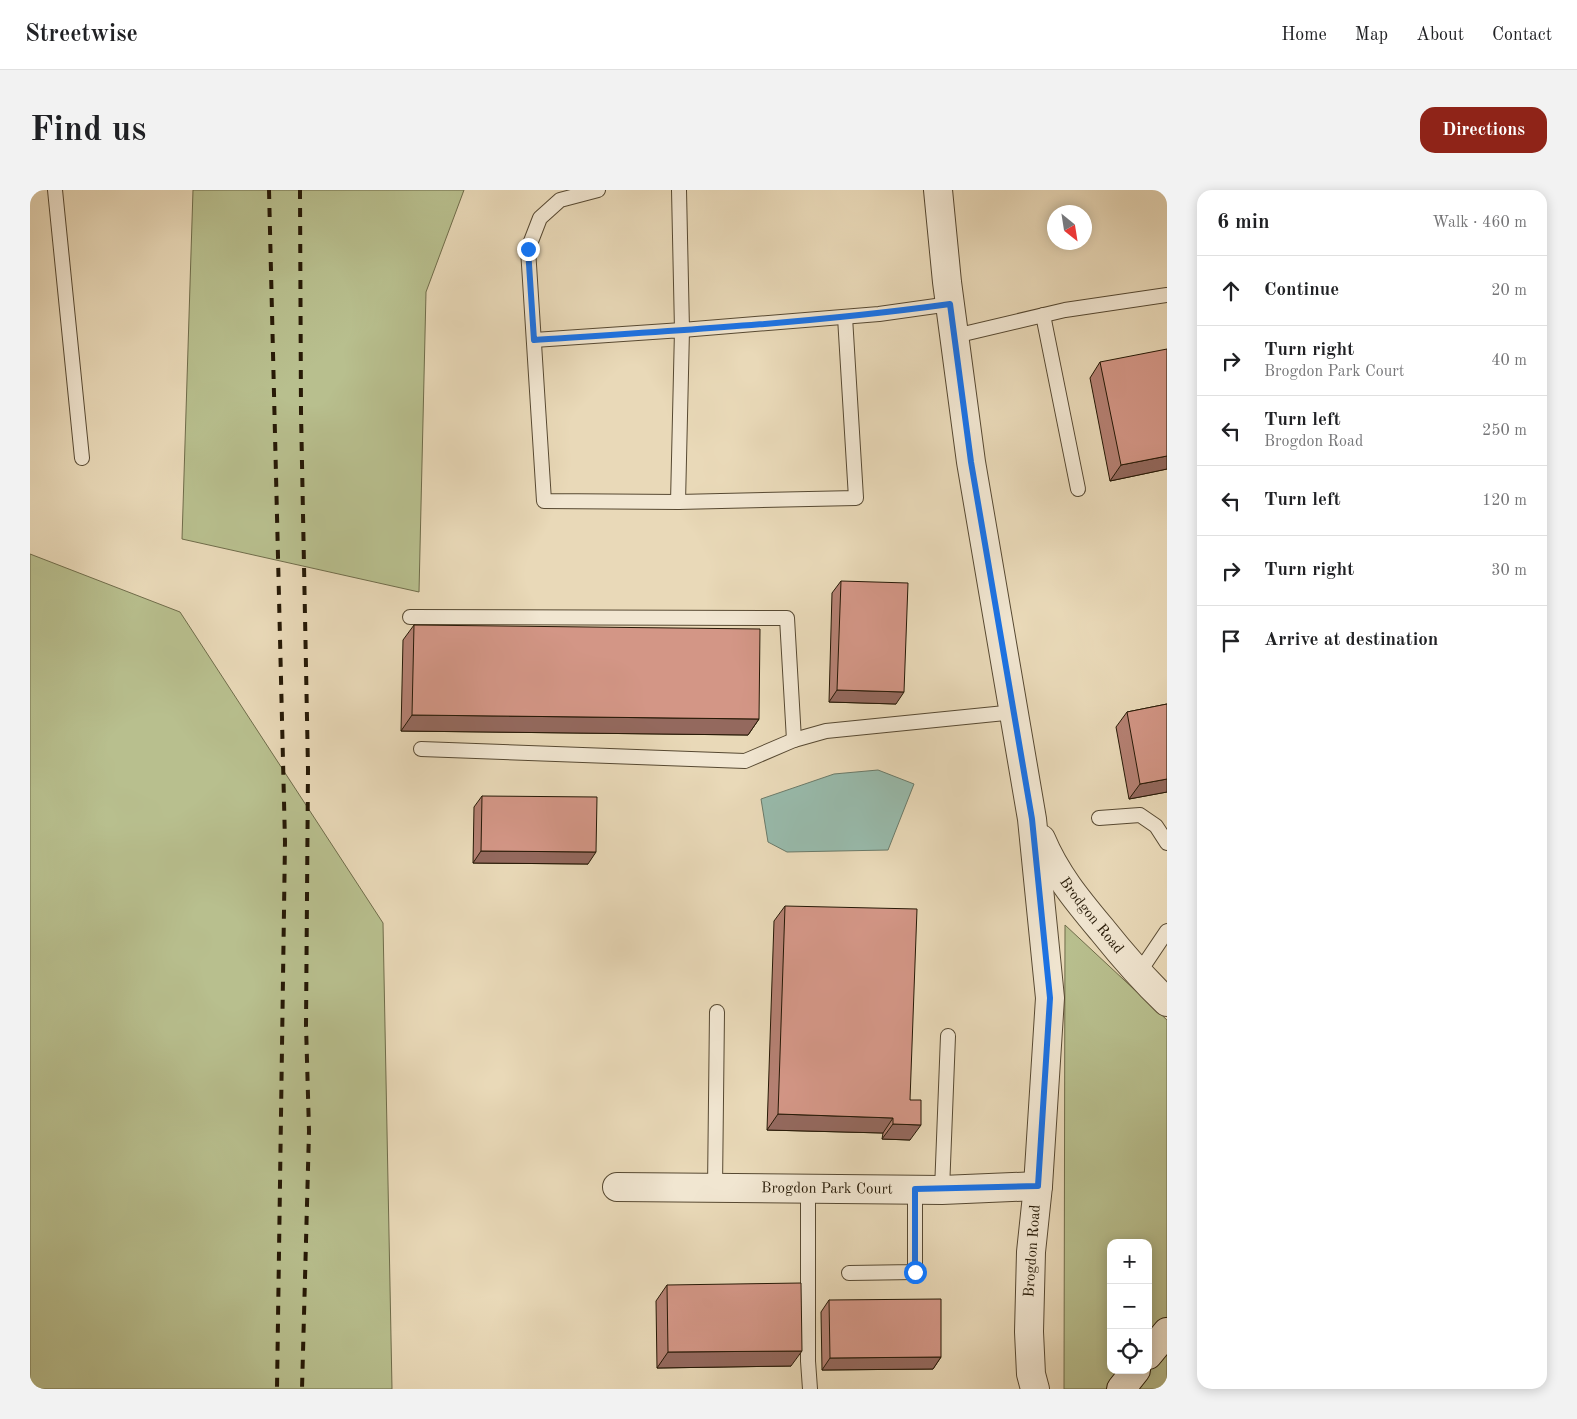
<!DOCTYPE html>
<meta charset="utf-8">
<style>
:root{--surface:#fff;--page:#f2f2f2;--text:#202124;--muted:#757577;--line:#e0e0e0;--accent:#8f2418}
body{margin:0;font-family:"Old Standard TT",serif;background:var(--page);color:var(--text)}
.controls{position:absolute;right:15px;bottom:15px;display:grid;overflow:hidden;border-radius:10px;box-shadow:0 2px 12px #0003}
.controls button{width:45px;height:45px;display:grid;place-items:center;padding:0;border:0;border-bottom:1px solid var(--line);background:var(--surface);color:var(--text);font:25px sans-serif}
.compass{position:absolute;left:1017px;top:15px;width:45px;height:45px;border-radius:50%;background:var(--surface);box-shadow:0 2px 12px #0003;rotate:150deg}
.stop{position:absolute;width:15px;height:15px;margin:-11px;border:4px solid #1a73e8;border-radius:50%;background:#fff}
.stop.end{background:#1a73e8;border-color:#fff;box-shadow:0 1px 5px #0008}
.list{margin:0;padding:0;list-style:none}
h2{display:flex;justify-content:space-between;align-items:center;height:65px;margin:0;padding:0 20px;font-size:21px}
h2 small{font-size:16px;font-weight:400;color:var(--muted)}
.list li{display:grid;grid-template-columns:32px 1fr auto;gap:15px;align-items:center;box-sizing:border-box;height:70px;padding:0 20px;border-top:1px solid var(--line)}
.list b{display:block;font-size:19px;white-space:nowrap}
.list p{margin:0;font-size:16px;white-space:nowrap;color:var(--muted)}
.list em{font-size:16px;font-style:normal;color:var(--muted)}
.icon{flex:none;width:28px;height:28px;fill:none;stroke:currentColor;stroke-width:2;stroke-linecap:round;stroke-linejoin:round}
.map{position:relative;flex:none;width:1137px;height:1199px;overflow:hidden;border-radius:15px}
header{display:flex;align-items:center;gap:30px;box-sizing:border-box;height:70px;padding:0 25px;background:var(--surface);border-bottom:1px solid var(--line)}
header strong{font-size:24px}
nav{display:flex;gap:28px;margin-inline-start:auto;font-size:18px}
.intro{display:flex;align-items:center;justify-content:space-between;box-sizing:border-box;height:120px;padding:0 30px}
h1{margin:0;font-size:35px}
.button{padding:12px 22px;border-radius:15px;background:var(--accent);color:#fff;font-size:18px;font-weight:700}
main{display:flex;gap:30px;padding:0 30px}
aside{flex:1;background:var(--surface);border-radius:15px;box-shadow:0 2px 12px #0003}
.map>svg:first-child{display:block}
.green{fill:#b8bf8e;stroke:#6f6c4a;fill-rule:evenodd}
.water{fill:#98baab;stroke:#6a7a69}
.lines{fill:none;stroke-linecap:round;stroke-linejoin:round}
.lane-casing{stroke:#574932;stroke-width:16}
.street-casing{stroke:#574932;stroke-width:30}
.secondary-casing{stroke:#261906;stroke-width:30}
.lane{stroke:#f1e6d1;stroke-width:14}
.street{stroke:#f1e6d1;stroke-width:28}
.secondary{stroke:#f1e6d1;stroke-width:28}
.rail{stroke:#261906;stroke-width:4;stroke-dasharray:9 9;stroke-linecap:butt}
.wall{fill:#b58173;stroke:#261906}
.shaded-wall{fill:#94695e;stroke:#261906}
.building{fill:#d39686;stroke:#261906}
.route{stroke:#1a73e8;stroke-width:6}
.labels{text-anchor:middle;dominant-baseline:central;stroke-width:4;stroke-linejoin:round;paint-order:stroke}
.street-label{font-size:15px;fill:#261906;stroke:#f1e6d1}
</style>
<header>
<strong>Streetwise</strong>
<nav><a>Home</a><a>Map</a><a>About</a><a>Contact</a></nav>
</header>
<div class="intro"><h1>Find us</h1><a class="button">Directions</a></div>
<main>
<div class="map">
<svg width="1137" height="1199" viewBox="0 0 1137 1199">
<rect width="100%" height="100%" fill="#e9d9b8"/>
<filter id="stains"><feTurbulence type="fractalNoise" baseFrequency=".004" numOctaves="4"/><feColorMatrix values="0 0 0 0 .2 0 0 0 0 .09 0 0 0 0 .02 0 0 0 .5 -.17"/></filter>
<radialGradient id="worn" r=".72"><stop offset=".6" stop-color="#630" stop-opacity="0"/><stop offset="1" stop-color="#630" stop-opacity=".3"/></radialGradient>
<g class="green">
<path d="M163,0h271l-38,102 -7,300 -237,-53z"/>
<path d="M0,364l150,58 203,311 9,466h-362z"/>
<path d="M1035,735l102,95v369h-103zM1081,1053h37v127h-37z"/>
</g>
<path class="water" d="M848,580l36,14 -26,66 -101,2 -19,-10 -7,-43 73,-25z"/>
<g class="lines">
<g class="lane-casing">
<g id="lane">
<path d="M25,0l27,268"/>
<path d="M568,0l-38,10 -20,18 -12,31 16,252 134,1 178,-4 -11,-181"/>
<path d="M649,0l3,140 197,-16 71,-10"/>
<path d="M1013,125l35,174"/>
<path d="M925,146l110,-26 102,-15"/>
<path d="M504,150l148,-10 -4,172"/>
<path d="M380,427l377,1 7,122"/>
<path d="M391,559l324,12 49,-21 32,-9 189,-19"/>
<path d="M1069,628l41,-3 16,11 11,17"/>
<path d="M1108,784l29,-43"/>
<path d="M685,998l2,-176"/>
<path d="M778,998v173l2,28"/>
<path d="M912,1000l6,-154"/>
<path d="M819,1083l66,-1v-83"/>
</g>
</g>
<g class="street-casing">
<g id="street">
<path d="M908,0l9,92 24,180 61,357 18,179 -12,188 -7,66 -2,80 2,42 4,15"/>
<path id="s1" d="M1011,649c15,36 37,62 62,92 20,25 41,49 64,71"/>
<path id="s2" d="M587,997l325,3 96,-4"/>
</g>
</g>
<g class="secondary-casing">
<g id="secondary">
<path d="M1118,1165l19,-23"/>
<path d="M1091,1199l15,-19"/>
</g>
</g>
<use href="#lane" class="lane"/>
<use href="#street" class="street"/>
<use href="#secondary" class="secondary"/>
<g class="rail">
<path d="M239,0l16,652 -8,547"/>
<path d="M270,0l1,222 7,357 -2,256 3,106 -7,258"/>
</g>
</g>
<g class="wall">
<path d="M1070,172l67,107 -57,12 -20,-103z"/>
<path d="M811,391l55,123 -67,-2 3,-109z"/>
<path d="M384,435l345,94 -11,16 -347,-4 2,-91z"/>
<path d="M1137,514v88l-38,7 -13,-72 11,-15z"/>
<path d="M452,606l106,68 -115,-1 1,-56z"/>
<path d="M755,716l125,194v40l-28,-1 1,-6 -116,-3 7,-209z"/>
<path d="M637,1095l124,81 -134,2 -1,-67z"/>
<path d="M799,1110l112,57 -8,12 -111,1 -1,-58z"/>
</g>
<g class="shaded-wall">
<path d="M1137,266v13l-57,12 11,-16z"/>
<path d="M807,500l67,2 -8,12 -67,-2z"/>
<path d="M382,525l347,4 -11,16 -347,-4z"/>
<path d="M1137,589v13l-38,7 11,-15z"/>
<path d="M451,661l115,1 -8,12 -115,-1z"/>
<path d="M748,924l115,4 -10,15 -116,-3z"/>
<path d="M863,934l28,1 -11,15 -28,-1z"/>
<path d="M772,1161l-11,15 -134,2 11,-16z"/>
<path d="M911,1167l-8,12 -111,1 8,-12z"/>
</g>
<g class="building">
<path d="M1137,159v107l-46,9 -21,-103z"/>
<path d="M811,391l67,2 -4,109 -67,-2z"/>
<path d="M384,435l346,4 -1,90 -347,-4z"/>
<path d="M1137,514v75l-27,5 -13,-72z"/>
<path d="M452,606l115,1 -1,55 -115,-1z"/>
<path d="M755,716l132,3 -7,191h11v25l-28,-1v-6l-115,-4z"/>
<path d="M771,1093l1,68 -134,1 -1,-67z"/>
<path d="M911,1109v58l-111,1 -1,-58z"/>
</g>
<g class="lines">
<path class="route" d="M498,59l6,91c139,-9 278,-17 416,-36l21,158 61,357 18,179 -12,188 -123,3v83"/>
</g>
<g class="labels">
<g class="street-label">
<text stroke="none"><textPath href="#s1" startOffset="92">Brodgon Road</textPath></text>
<text stroke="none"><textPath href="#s2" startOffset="210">Brogdon Park Court</textPath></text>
<text transform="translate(1003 1061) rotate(-86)">Brogdon Road</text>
</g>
</g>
<rect width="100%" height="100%" filter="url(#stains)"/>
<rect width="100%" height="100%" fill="url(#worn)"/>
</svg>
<div class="controls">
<button>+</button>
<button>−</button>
<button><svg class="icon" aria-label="locate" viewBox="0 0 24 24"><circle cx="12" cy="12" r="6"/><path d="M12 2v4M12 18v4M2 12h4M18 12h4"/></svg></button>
</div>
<svg class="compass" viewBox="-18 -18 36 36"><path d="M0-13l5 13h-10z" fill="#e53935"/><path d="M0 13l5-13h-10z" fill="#757577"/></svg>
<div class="stop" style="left:885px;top:1082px"></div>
<div class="stop end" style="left:498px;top:59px"></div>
</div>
<aside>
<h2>6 min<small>Walk · 460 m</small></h2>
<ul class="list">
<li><svg class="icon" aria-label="ahead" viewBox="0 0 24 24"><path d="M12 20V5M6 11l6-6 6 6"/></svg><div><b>Continue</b></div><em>20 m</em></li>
<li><svg class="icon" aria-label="right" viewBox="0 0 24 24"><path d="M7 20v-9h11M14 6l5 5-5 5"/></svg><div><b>Turn right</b><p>Brogdon Park Court</p></div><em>40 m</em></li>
<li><svg class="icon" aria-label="left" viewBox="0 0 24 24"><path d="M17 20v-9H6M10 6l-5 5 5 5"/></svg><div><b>Turn left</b><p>Brogdon Road</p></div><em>250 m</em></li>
<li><svg class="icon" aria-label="left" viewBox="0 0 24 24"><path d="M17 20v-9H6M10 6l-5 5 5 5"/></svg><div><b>Turn left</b></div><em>120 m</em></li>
<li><svg class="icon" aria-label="right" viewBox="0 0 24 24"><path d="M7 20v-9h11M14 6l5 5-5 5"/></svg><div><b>Turn right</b></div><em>30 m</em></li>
<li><svg class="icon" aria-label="arrive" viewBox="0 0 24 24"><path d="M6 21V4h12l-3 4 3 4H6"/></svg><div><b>Arrive at destination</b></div></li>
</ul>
</aside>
</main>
